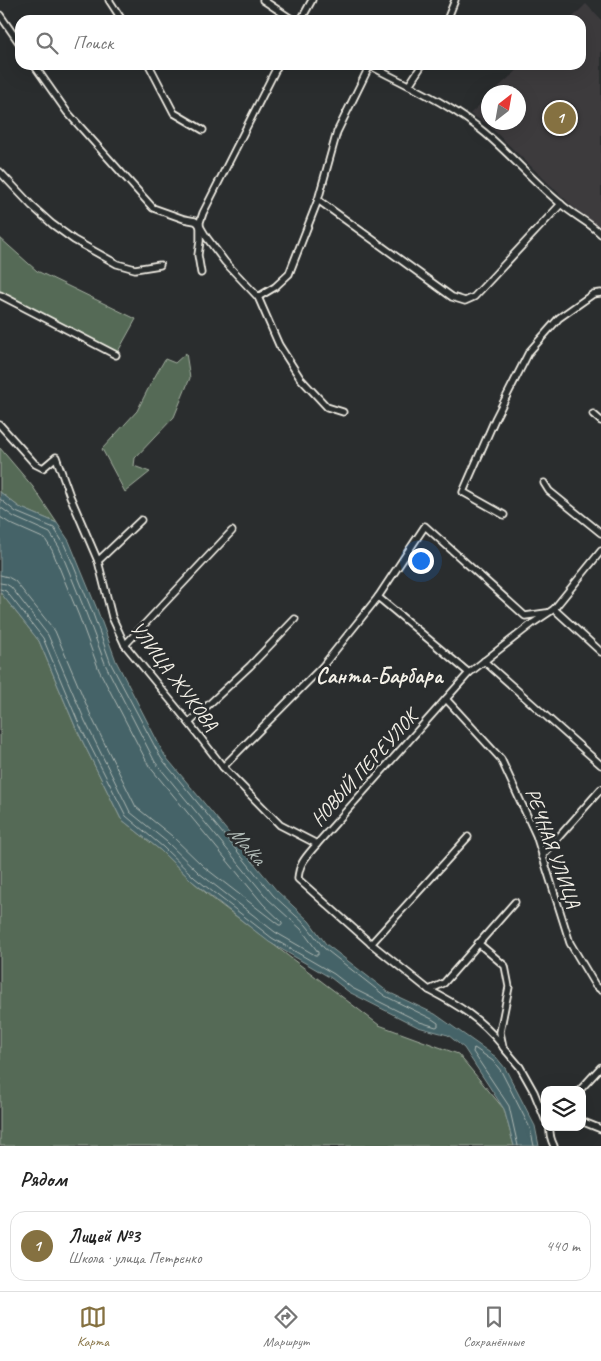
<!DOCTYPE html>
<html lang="ru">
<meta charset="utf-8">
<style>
:root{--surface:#fff;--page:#f6f6f6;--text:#222;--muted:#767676;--line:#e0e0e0;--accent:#857141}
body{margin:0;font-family:Caveat,sans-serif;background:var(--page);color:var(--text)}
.controls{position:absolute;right:15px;bottom:15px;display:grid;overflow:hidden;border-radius:10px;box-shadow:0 5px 20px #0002}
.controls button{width:45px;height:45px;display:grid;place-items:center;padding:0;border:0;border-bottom:1px solid var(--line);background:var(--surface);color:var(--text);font:25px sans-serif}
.compass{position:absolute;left:481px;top:85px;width:45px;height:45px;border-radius:50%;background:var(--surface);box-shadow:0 5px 20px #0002;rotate:31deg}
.you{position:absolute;left:420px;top:560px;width:18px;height:18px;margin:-12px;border:4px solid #fff;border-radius:50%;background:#1a73e8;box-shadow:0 0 0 8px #1a73e833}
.badge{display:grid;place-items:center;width:32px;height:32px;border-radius:50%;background:var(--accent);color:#fff;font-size:16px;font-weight:700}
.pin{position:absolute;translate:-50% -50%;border:2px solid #fff;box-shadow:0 1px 5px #0006}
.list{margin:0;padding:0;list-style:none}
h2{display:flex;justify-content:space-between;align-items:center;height:65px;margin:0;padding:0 20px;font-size:21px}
h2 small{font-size:16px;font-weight:400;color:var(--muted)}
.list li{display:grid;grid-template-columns:32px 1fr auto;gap:15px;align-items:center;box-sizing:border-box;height:70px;margin:0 10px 10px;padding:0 10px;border:1px solid var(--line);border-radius:15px}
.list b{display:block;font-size:19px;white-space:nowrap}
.list p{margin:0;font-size:16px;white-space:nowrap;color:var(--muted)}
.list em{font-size:16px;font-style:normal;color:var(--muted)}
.icon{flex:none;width:28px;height:28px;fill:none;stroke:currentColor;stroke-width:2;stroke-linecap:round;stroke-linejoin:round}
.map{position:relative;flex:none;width:601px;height:1146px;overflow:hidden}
.search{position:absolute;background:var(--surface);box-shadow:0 5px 20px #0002;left:15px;right:15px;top:15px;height:55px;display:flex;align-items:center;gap:12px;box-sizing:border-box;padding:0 18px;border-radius:15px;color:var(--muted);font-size:19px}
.sheet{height:145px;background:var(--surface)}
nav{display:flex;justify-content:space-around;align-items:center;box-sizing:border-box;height:70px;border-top:1px solid var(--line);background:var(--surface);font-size:14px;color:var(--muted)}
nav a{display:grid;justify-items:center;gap:2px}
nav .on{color:var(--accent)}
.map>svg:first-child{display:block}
.built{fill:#3d3a3e}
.green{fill:#556b57;stroke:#a4aea0}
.water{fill:#456367;stroke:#8b9c9b}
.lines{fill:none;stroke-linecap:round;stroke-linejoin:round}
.shore{stroke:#aeb8b4;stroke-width:1}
.minor-casing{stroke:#f4f1e8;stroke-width:9}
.minor{stroke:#2a2d2e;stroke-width:5.5}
.labels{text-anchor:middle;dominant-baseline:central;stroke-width:5;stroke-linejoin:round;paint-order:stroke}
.street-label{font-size:20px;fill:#f4f1e8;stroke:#2a2d2e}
.water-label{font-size:21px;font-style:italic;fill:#aeb8b4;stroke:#2a2d2e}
.quarter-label{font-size:22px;font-weight:bold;fill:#f4f1e8;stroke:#2a2d2e}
</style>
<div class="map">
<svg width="601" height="1146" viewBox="0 0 601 1146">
<rect width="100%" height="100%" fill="#2a2d2e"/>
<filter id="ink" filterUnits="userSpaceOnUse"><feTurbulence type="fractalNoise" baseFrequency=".02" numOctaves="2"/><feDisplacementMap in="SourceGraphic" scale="10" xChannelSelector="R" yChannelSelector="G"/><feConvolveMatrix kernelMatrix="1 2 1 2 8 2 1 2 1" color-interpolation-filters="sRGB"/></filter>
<g filter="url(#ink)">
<path class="built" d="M586,4l15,16v209l-29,-23 -85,-82 -17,-10 18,-17v25h30v-30h-25l30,-27h58v-45h-11z"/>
<g class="green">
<path d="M0,238l37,33 99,48 -20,36 -116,-60z"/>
<path d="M186,353l4,25 -16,39 -39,41 -1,8 16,6 -25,20 -23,-43 35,-38 13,-26 15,-26 10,4z"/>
<path d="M0,448l33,39 24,36 -38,-16 -19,-15z"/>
<path d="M0,592l39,49 36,85 46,93 39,31 32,31 20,17 167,127 79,29 46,55 10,37h-514z"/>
</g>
<path class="water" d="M0,492l19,15 38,16 12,18 28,68 19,52 49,95 112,135 32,30 17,23 62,48 47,22 61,43 9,11 30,58 4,20h-25l-10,-37 -40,-61 -16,-13 -30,-8 -69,-35 -18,-14 -62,-36 -77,-61 -32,-31 -39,-31 -46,-93 -36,-85 -39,-49z"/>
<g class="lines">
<g class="shore">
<path d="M0,499l16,13 38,16 10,16 8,18 20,49 19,53 50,94 112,137 33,30 18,23 61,48 47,23 6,4v3l-2,1 -16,-5 -68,-34 -18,-14 -62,-36 -77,-60 -32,-31 -37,-31 -47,-92 -36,-86 -37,-47 -6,-2"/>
<path d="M0,507l14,10 36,16 9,14 7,17 20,49 20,53 49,96 113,137 33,30 17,23v3h-3l-40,-23 -76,-59 -32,-31 -37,-30 -45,-91 -37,-86 -37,-48 -5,-3 -6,-1"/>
<path d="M0,517l11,7 34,15 7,11 7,17 20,49 20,54 50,96 114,138 19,18v3h-3l-75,-58 -32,-31 -36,-29 -44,-89 -37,-87 -40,-50 -7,-4 -8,-2"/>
<path d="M518,1146l-9,-40 -36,-54 1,-4 2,1 17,12 8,10 29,57 4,18"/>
</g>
<g class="minor-casing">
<g id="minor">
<path d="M109,0l13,20"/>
<path d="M263,0l30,20"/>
<path d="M0,15l20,29"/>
<path d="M301,20l11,-20"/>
<path d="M447,20l8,-20"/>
<path d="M34,65l33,47 86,96 31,11 11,2 3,2 9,15 18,24 33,35 21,48 21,33 27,29 16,5"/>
<path d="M149,65l25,48 29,17"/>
<path d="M369,65c39,21 82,39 116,68 26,22 49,49 76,71 12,11 28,18 40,30"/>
<path d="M409,85l13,-20"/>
<path d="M0,172l32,34 20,18 22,16 43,24 18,5 25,-4"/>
<path d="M318,200l134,97 13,4 9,-4 87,-93"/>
<path d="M201,273l-3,-18 2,-14v-19l3,-9 75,-148"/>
<path d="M0,295l116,60"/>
<path d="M258,297l17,-10 14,-13 29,-74 19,-68 33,-67"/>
<path d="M593,414l8,7"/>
<path d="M0,425l35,39 8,4 13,-11 14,39 28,65 14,56 13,28 64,78 34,44 57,58 37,19"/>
<path d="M544,483l5,8 52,42"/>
<path d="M504,515l-41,-23 32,-73 34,-67 30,-34 34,-24 8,-1"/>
<path d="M98,561l43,-41"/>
<path d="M378,597l91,76"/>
<path d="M554,609l47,43"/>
<path d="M125,645l107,-114"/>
<path d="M484,661l117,104"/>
<path d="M446,699l55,60 35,76 34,108 25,42 6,5"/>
<path d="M189,723l61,-57 45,-47"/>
<path d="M223,767l99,-100 56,-70 47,-71 100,90 21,-3"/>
<path d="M542,856l59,-67"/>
<path d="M515,902l-71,81 -15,7 -60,-48 -71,-63c1,-16 8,-22 19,-35l152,-171 64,-50 21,-14 47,-58"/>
<path d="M478,943l27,23 4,21 -9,45 3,15 17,20 14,25 11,27"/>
<path d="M371,944l97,-107"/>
<path d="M429,990c29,15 52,29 73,55"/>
<path d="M580,1090l21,-23"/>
<path d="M582,1120l4,3 15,6"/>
<path d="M550,1127c-1,7 1,13 4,19"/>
</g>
</g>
<use href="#minor" class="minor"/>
</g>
</g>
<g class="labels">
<g class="street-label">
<text transform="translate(174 676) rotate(53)">УЛИЦА ЖУКОВА</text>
<text transform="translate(364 768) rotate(-48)">НОВЫЙ ПЕРЕУЛОК</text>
<text transform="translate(553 848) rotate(70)">РЕЧНАЯ УЛИЦА</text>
</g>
<g class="water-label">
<text transform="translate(247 845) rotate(48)">Malka</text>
</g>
<g class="quarter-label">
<text x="379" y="676">Санта-Барбара</text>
</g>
</g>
</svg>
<div class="controls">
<button><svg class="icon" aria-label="layers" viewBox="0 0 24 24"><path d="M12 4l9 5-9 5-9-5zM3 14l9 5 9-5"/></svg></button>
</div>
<svg class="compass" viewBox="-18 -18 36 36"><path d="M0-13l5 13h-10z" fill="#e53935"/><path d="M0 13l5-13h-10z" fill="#767676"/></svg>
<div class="you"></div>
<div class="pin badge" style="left:560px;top:118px">1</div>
<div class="search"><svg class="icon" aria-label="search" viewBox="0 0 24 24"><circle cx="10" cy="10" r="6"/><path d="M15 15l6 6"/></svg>Поиск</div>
</div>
<section class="sheet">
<h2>Рядом<small></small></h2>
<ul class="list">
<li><span class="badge">1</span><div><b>Лицей №3</b><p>Школа · улица Петренко</p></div><em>440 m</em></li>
</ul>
</section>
<nav>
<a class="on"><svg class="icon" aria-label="map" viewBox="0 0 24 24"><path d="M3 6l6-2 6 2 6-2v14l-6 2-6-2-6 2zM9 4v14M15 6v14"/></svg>Карта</a>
<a><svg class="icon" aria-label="directions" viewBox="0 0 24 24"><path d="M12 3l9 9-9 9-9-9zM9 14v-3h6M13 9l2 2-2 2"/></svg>Маршрут</a>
<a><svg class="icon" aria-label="saved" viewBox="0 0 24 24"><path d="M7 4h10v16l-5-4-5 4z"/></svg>Сохранённые</a>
</nav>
